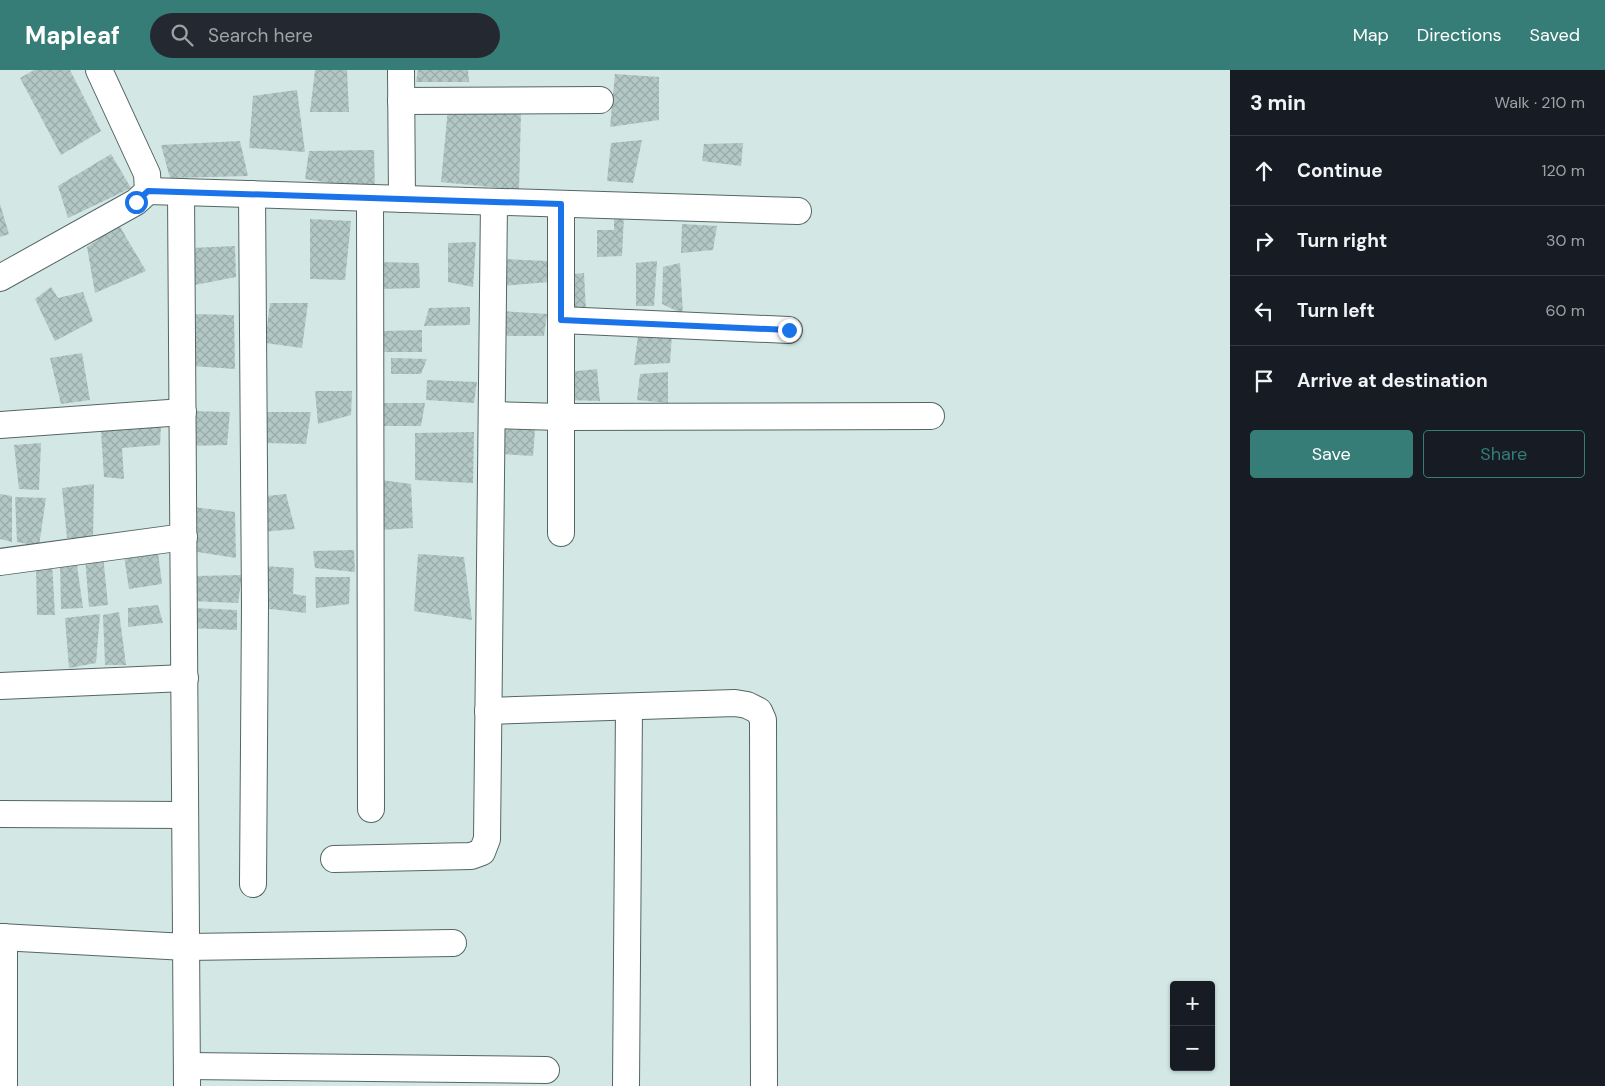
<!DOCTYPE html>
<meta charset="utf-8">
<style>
:root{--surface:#171b24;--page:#242831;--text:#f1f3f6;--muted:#9ea1a6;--line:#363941;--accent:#367d77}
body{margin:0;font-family:"DM Sans",sans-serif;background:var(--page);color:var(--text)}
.controls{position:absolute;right:15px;bottom:15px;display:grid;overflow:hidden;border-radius:5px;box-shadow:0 1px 4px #0004}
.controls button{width:45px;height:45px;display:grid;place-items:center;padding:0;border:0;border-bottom:1px solid var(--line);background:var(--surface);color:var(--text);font:25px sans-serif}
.stop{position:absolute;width:15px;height:15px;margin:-11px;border:4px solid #1a73e8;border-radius:50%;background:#fff}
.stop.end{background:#1a73e8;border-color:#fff;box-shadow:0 1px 5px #0008}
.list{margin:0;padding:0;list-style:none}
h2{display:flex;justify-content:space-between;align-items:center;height:65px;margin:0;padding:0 20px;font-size:21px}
h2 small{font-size:16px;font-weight:400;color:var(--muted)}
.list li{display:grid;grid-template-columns:32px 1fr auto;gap:15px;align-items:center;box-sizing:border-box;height:70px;padding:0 20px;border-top:1px solid var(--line)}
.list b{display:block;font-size:19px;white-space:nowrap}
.list em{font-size:16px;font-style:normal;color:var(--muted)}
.actions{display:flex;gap:10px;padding:15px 20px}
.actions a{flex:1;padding:11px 0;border:1px solid var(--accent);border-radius:5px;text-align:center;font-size:18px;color:var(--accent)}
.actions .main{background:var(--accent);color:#fff}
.icon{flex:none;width:28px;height:28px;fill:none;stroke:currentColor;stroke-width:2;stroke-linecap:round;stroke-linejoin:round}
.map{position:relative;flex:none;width:1230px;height:1016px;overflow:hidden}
header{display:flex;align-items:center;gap:30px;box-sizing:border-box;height:70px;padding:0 25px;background:var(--accent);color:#fff}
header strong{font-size:24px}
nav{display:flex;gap:28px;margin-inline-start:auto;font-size:18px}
.search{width:350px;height:45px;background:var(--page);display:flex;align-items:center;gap:12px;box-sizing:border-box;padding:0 18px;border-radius:28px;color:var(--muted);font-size:19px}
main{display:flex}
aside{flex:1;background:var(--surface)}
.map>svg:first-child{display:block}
.building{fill:url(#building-cross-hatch)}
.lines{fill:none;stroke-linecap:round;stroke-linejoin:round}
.street-casing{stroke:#546664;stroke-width:28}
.street{stroke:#fff;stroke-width:26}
.route{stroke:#1a73e8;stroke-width:6}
</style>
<header>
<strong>Mapleaf</strong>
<div class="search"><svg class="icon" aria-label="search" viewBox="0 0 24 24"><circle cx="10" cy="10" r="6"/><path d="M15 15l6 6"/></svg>Search here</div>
<nav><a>Map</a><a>Directions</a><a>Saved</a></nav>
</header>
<main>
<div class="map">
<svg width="1230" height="1016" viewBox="0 0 1230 1016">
<defs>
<pattern id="building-cross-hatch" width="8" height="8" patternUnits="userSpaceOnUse" patternTransform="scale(1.25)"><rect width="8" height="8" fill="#b3c8c5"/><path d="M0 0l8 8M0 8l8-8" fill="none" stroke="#99aba8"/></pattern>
</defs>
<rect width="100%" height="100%" fill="#d3e8e5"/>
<g class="building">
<path d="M34,0h36l31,61 -40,24 -41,-77z"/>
<path d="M315,0h32l2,42h-39z"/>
<path d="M418,0h50l1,12h-53z"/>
<path d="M615,4l44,3v43l-49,7z"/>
<path d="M297,20l8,62 -56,-4 4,-52z"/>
<path d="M448,38l73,4 -2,78 -78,-8z"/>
<path d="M642,70l-9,43 -26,-2 4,-38z"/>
<path d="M240,71l8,35 -78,2 -9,-33z"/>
<path d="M743,73l-2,23 -39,-5 2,-17z"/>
<path d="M374,80l1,40 -70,-11 4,-28z"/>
<path d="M111,84l20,34 -63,30 -10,-32z"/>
<path d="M0,134l9,30 -9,3z"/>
<path d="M614,145h10l-2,41 -25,1v-27h17z"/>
<path d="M310,149l41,2 -6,59 -35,-1z"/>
<path d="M682,154l35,2 -4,24 -32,3z"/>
<path d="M119,155l27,46 -51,22 -8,-46z"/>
<path d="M476,172l-3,45 -25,-5v-39z"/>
<path d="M235,176l1,31 -41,8 -4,-37z"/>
<path d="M504,189l44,2 1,21 -46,4z"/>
<path d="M657,191l-3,45h-18v-43z"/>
<path d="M381,192l38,1 1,25 -40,1z"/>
<path d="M680,193l3,51 -21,-10 1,-37z"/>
<path d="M584,203l2,37h-21v-35z"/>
<path d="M51,217l7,11 25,-6 10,29 -38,20 -20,-42z"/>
<path d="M270,233h38l-6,45 -37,-5z"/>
<path d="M470,237v18l-46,1 5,-18z"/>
<path d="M501,241l46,3 -3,22h-43z"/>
<path d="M193,244l41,1 1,54 -42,-3z"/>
<path d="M422,260v22h-42l4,-21z"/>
<path d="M672,264l-2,29 -36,2 4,-29z"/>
<path d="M82,283l8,47 -29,4 -11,-46z"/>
<path d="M391,288l36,1 -6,15h-30z"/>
<path d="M597,299l3,32 -33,-1v-28z"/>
<path d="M668,302v31l-31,-3 3,-26z"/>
<path d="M427,310l50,2 -3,21 -48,-3z"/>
<path d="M315,321h37l-1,24 -33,9z"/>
<path d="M381,333h44l-4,23h-44z"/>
<path d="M190,341l40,1 -3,33 -38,1z"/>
<path d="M267,342h44l-5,32 -42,-1z"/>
<path d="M161,355l-1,20 -38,3 2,31 -20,-2 -3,-46z"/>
<path d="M500,359l35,1 -2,26 -33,-2z"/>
<path d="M474,362l-1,51 -58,-3v-47z"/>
<path d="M41,373l-2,47 -20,-1 -5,-44z"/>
<path d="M381,410l30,4 2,44 -32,2z"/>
<path d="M94,414l-1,56 -26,-2 -5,-50z"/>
<path d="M0,424l12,2v46l-12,-3z"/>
<path d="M286,424l9,35 -33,3 4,-36z"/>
<path d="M15,427l31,1 -7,48 -22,-4z"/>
<path d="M193,437l42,5 1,46 -45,-7z"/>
<path d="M354,480l1,22 -40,-4 -2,-17z"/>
<path d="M158,482l4,32 -33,5 -5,-33z"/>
<path d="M418,484l46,3 8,63 -58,-9z"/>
<path d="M103,485l5,50 -19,2 -4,-50z"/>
<path d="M76,488l7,50 -22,1 -1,-49z"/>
<path d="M52,493l3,52h-18l-1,-49z"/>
<path d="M264,496l30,2 -1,26 13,2v17l-45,-5z"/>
<path d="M242,505l-4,28 -48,-2 5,-25z"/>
<path d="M315,507h35l-1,27 -33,4z"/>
<path d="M158,535l5,18 -35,4v-19z"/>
<path d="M192,538l45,2v20l-48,-2z"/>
<path d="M119,542l7,53h-21l-2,-50z"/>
<path d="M100,544l-4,49 -27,5 -4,-50z"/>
</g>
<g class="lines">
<g class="street-casing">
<g id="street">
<path d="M401,0l1,129"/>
<path d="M401,31l199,-1"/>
<path d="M148,121l650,20"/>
<path d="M181,122l6,894"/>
<path d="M252,124l3,411 -2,279"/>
<path d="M370,128l1,611"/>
<path d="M561,134v329"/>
<path d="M0,208l136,-76 12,-11 -1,-17 -48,-104"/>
<path d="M561,250l228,10"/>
<path d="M492,345l69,2 370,-1"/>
<path d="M0,355l183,-13"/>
<path d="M0,492l184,-25"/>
<path d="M0,616l185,-8"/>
<path d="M488,641l247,-8 12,2 12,6 4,9 1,366"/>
<path d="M0,744l185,1"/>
<path d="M334,789l137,-3 11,-4 5,-13 7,-637"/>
<path d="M0,867l186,10 267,-4"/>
<path d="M4,867v149"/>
<path d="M187,996l359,4"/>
<path d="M626,1016l3,-379"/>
</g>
</g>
<use href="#street" class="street"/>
</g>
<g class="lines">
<path class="route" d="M136,132l12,-11 413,13v116l228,10"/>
</g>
</svg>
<div class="controls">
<button>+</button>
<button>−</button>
</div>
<div class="stop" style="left:136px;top:132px"></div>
<div class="stop end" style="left:789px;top:260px"></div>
</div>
<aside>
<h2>3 min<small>Walk · 210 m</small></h2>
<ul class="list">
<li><svg class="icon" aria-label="ahead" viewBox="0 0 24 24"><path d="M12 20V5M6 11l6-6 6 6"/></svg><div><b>Continue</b></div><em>120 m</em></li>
<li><svg class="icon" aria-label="right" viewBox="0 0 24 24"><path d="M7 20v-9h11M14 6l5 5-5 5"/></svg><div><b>Turn right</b></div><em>30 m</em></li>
<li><svg class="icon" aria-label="left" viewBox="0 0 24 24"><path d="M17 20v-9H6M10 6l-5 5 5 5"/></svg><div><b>Turn left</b></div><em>60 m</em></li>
<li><svg class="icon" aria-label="arrive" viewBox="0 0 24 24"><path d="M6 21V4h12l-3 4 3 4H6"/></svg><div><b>Arrive at destination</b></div></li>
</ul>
<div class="actions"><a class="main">Save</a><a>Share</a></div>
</aside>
</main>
